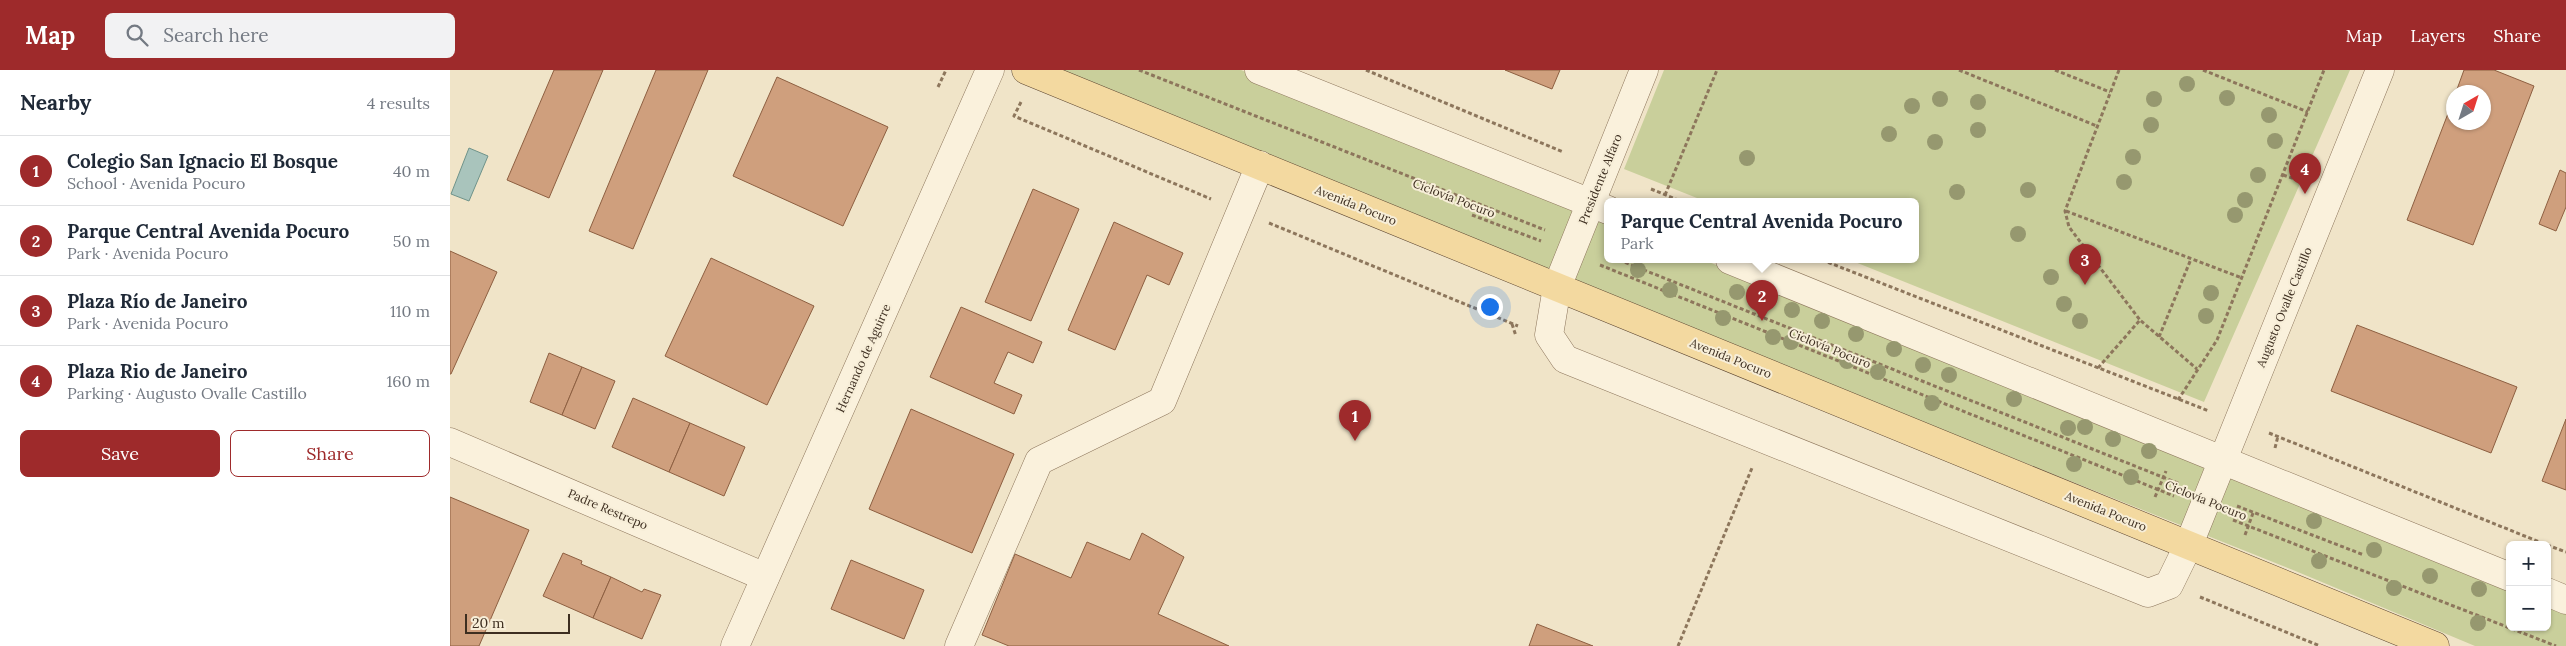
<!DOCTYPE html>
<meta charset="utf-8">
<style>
:root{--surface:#fff;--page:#f2f2f3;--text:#1f2937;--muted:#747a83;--line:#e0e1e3;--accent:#9e2a2b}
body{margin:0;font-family:Lora,serif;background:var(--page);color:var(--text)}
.controls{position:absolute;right:15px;bottom:15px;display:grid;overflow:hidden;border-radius:8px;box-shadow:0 1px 4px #0004}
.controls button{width:45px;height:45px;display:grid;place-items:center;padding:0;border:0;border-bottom:1px solid var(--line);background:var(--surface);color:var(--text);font:25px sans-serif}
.compass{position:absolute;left:1996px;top:15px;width:45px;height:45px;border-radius:50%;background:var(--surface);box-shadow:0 1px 4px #0004;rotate:39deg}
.scale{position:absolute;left:15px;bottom:12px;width:105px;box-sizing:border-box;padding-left:5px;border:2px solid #3d2e20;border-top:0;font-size:14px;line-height:18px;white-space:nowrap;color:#3d2e20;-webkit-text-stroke:4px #f7eed8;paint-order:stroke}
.you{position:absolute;left:1039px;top:236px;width:18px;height:18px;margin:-12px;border:4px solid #fff;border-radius:50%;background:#1a73e8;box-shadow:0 0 0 8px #1a73e833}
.badge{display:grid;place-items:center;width:32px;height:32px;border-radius:50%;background:var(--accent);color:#fff;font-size:16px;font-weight:700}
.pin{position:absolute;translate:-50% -41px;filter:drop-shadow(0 1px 2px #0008)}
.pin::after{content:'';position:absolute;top:26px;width:18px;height:15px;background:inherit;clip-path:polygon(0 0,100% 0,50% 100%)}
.popup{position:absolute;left:1154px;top:128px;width:315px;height:65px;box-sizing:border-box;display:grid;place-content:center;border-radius:8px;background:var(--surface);filter:drop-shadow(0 1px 4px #0005);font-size:16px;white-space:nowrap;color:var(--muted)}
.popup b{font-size:19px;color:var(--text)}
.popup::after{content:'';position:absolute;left:50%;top:100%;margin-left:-10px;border:10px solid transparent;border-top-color:var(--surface)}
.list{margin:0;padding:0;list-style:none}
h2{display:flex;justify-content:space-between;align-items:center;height:65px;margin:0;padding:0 20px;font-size:21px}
h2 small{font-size:16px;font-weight:400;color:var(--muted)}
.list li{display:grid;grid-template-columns:32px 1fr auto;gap:15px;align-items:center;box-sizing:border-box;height:70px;padding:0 20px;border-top:1px solid var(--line)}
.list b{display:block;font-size:19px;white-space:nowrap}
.list p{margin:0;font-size:16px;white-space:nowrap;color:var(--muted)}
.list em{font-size:16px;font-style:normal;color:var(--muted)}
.actions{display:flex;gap:10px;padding:15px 20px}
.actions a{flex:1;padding:11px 0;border:1px solid var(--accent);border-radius:8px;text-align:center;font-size:18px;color:var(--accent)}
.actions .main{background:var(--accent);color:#fff}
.icon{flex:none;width:28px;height:28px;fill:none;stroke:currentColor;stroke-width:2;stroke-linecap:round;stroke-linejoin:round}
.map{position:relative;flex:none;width:2116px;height:576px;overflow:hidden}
header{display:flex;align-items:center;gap:30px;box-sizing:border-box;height:70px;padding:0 25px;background:var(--accent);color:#fff}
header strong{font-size:24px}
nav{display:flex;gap:28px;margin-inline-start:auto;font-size:18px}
.search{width:350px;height:45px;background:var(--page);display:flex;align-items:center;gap:12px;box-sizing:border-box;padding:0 18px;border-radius:8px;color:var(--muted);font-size:19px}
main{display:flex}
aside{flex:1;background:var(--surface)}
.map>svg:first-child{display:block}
.green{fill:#c9cf9b}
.water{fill:#a9c4bc;stroke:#6f938a}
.building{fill:#cf9f7d;stroke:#8d5f41}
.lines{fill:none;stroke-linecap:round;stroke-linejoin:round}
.minor-casing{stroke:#8d765c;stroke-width:29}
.major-casing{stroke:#5b4430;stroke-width:29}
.path{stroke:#8d765c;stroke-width:3;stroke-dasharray:4 2.5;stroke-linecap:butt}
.minor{stroke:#faf1dc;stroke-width:28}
.major{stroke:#f3d9a0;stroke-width:28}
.tree{fill:#96986f}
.labels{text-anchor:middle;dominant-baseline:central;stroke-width:4;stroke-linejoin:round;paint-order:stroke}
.street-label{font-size:12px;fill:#3d2e20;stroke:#f7eed8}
</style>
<header>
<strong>Map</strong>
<div class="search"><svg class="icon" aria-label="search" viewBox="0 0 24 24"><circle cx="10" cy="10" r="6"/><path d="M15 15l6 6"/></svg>Search here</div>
<nav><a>Map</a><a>Layers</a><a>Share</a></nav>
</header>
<main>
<aside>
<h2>Nearby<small>4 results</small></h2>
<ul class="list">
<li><span class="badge">1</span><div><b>Colegio San Ignacio El Bosque</b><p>School · Avenida Pocuro</p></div><em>40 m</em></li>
<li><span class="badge">2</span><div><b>Parque Central Avenida Pocuro</b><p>Park · Avenida Pocuro</p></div><em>50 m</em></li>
<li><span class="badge">3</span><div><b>Plaza Río de Janeiro</b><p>Park · Avenida Pocuro</p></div><em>110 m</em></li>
<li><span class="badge">4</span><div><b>Plaza Rio de Janeiro</b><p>Parking · Augusto Ovalle Castillo</p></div><em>160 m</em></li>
</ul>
<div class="actions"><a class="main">Save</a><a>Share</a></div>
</aside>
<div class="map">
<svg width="2116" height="576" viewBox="0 0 2116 576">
<rect width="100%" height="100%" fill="#f0e4c8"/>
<g class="green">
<path d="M592,0h199l367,151v39h96l806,330v37h37v-21l19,7v33h-91l-182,-76z"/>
<path d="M1214,0h686l-146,332 -354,-142h66v-58h-209l-83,-33z"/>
</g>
<path class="water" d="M19,78l19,8 -19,45 -18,-7z"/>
<g class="building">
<path d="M104,0h49l-54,128 -42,-18z"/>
<path d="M206,0h52l-75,179 -44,-18z"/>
<path d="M1055,0h55l-8,19z"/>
<path d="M2014,0h30l40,16 -61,159 -66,-25 47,-122v24h30v-30h-28z"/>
<path d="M327,7l111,50 -45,99 -110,-50z"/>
<path d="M2110,100l6,3v34l-10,24 -17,-7z"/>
<path d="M583,119l46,20 -48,112 -46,-19z"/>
<path d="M664,152l69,31 -14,32 -22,-10 -32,75 -47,-20z"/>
<path d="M0,181l47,21 -46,102h-1z"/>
<path d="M261,188l103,48 -47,99 -102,-49z"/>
<path d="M511,237l81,35 -9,21 -25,-11 -14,31 28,12 -8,19 -84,-37z"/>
<path d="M1907,255l160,62 -26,66 -160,-62z"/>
<path d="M99,283l33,14 -20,48 -32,-13z"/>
<path d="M132,297l33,14 -20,48 -33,-14z"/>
<path d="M183,328l57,25 -21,49 -57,-25z"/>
<path d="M461,339l103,45 -42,99 -103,-44z"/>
<path d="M2116,349v71l-24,-9z"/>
<path d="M240,353l55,24 -21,49 -55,-24z"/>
<path d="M0,427l79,33 -50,116h-29z"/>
<path d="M692,463l42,24 -26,57 71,32h-220l-27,-11 33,-81 56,24 16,-36 43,18z"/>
<path d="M113,483l19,8 -1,3 30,13 -18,41 -50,-22z"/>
<path d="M401,490l73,30 -20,49 -73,-30z"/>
<path d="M161,507l31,15 2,-3 17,6 -19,44 -49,-21z"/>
<path d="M1087,554l56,22h-64z"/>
</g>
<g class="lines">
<g class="minor-casing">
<g id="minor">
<path d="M809,0l349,140"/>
<path d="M1194,0l-87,217 -8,48 16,24 583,234 21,-8 20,-41 191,-474"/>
<path d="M1280,190l780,317"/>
<path d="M0,372l315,135"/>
<path d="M2097,522l19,8"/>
<path d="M285,576l255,-576"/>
<path d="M509,576l80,-185 123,-60 98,-236"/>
</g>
</g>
<g class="major-casing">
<path id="major" d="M576,0l1409,576"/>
</g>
<g class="path">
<path d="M689,0l406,160"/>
<path d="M916,0l197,82"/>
<path d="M1509,0l138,56"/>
<path d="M1605,0l55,22"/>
<path d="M1669,0l-54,141 4,16 71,93"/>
<path d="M1753,0l105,42"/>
<path d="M488,17l8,-17"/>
<path d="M571,32l-7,14 197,83"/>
<path d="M1833,105l18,6"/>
<path d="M1201,119l32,13"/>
<path d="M1215,125l52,-125"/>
<path d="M1616,141l176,67"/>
<path d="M1022,145l69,26"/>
<path d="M819,153l249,103"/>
<path d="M1169,190l561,224"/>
<path d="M1372,190l387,151"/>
<path d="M1150,195l574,231"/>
<path d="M1062,254l4,12"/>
<path d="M1709,267l32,-78"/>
<path d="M1648,298l42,-48 57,49"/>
<path d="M1728,330l39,-60 107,-270"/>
<path d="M1819,363l278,112"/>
<path d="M1825,378l3,-12"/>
<path d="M1705,427l11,-26"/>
<path d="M1787,436l127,49"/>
<path d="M1783,450l323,126"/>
<path d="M1795,465l8,-22"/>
<path d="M2097,475l19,7"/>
<path d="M1750,527l120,49"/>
<path d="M1228,576l74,-178"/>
</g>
<use href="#minor" class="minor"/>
<use href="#major" class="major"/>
</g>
<g class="tree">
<circle cx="1737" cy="14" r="8"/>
<circle cx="1777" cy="28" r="8"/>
<circle cx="1490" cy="29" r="8"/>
<circle cx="1704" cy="29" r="8"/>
<circle cx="1528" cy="32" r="8"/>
<circle cx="1462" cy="36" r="8"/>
<circle cx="1819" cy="45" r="8"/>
<circle cx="1701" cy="55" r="8"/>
<circle cx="1528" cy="60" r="8"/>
<circle cx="1439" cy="64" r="8"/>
<circle cx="1825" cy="71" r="8"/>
<circle cx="1485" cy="72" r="8"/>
<circle cx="1683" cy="87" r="8"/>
<circle cx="1297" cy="88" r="8"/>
<circle cx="1808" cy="105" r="8"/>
<circle cx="1674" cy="112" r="8"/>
<circle cx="1578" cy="120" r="8"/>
<circle cx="1507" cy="122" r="8"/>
<circle cx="1795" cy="130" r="8"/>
<circle cx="1785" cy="145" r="8"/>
<circle cx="1568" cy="164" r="8"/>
<circle cx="1188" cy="200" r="8"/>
<circle cx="1601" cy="207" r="8"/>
<circle cx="1220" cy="220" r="8"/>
<circle cx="1287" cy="222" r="8"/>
<circle cx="1761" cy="223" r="8"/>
<circle cx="1614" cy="234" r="8"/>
<circle cx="1342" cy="240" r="8"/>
<circle cx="1756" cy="246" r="8"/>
<circle cx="1273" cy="248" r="8"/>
<circle cx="1372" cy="251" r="8"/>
<circle cx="1630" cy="251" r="8"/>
<circle cx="1406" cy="264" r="8"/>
<circle cx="1323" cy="267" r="8"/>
<circle cx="1341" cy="272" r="8"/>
<circle cx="1444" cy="279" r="8"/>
<circle cx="1397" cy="291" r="8"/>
<circle cx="1473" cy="295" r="8"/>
<circle cx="1428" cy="302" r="8"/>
<circle cx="1499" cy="305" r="8"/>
<circle cx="1564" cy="329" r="8"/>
<circle cx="1482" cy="333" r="8"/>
<circle cx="1635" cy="357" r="8"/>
<circle cx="1618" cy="358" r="8"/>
<circle cx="1663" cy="369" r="8"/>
<circle cx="1699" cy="381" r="8"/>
<circle cx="1624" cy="394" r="8"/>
<circle cx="1681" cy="407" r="8"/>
<circle cx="1864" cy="451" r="8"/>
<circle cx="1924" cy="480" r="8"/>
<circle cx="1869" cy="491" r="8"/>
<circle cx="1980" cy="506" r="8"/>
<circle cx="1944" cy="518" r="8"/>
<circle cx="2029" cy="519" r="8"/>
<circle cx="2028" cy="553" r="8"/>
</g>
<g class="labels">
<g class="street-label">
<text transform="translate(1150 109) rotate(-68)">Presidente Alfaro</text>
<text transform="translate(1004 128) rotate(21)">Ciclovía Pocuro</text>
<text transform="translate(906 135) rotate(22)">Avenida Pocuro</text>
<text transform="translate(1834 237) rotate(-68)">Augusto Ovalle Castillo</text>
<text transform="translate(1380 278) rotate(22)">Ciclovía Pocuro</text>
<text transform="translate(413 288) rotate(-66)">Hernando de Aguirre</text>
<text transform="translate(1281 288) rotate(22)">Avenida Pocuro</text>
<text transform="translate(1756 430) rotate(22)">Ciclovía Pocuro</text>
<text transform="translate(158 439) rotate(23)">Padre Restrepo</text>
<text transform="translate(1656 441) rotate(22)">Avenida Pocuro</text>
</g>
</g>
</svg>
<div class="controls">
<button>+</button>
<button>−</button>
</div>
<svg class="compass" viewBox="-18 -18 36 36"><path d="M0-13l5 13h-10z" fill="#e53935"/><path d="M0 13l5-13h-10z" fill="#747a83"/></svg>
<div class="scale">20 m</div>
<div class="you"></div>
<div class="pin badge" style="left:905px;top:371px">1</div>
<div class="pin badge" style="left:1312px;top:251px">2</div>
<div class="popup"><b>Parque Central Avenida Pocuro</b>Park</div>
<div class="pin badge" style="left:1635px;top:215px">3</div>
<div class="pin badge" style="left:1855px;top:124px">4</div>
</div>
</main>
